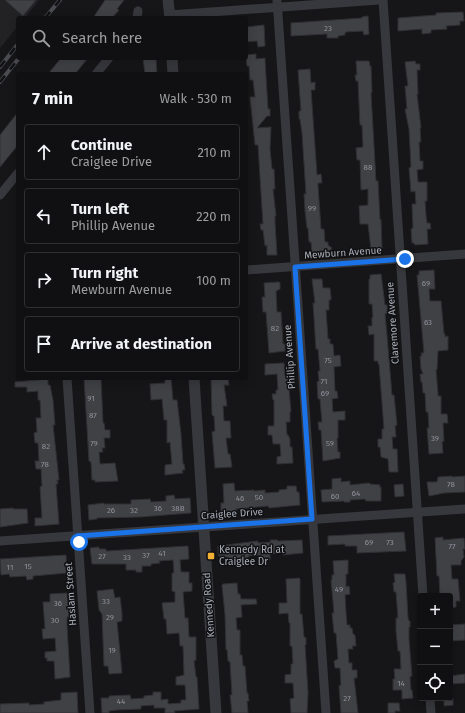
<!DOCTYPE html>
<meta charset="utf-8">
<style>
:root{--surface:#101012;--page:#1e1e20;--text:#f1f3f6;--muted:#9c9d9f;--line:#303032}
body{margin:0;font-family:"Fira Sans",sans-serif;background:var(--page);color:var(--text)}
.controls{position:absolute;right:12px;bottom:12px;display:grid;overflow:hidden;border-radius:4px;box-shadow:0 2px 10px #0003}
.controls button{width:36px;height:36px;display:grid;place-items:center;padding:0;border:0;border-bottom:1px solid var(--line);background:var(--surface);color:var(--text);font:20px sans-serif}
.stop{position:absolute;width:12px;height:12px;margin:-9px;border:3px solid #1a73e8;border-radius:50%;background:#fff}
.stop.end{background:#1a73e8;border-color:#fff;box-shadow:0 1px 4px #0008}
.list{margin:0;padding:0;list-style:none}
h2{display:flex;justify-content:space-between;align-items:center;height:52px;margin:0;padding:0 16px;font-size:17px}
h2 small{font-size:13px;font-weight:400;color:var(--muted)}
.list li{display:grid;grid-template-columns:26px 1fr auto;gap:12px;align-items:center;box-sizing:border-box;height:56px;margin:0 8px 8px;padding:0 8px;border:1px solid var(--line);border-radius:4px}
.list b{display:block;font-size:15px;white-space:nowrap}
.list p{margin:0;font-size:13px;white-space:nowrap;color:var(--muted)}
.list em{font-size:13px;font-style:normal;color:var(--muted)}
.icon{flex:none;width:22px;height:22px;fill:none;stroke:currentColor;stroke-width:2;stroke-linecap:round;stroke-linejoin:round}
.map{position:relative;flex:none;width:465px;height:713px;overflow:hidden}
.search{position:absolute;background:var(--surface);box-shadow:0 2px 10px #0003;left:16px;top:16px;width:232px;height:44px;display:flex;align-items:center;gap:10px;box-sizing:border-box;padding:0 14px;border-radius:4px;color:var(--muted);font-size:15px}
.panel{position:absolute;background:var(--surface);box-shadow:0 2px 10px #0003;left:16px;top:72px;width:232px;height:308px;border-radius:4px}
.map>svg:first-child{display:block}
.built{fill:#222225}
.building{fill:#404145;stroke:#303034}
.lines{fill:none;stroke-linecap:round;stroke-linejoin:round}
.minor{stroke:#37383d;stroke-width:9}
.tertiary{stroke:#37383d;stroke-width:11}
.rail-casing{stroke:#4a4c52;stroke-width:4}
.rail{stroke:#111113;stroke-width:2.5;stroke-dasharray:8;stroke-linecap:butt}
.route{stroke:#1a73e8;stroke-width:5}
.poi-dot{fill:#f2b134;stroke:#111113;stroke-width:1.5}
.labels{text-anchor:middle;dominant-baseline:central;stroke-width:3;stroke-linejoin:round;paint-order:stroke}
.number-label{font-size:8px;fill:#8e929b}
.street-label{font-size:10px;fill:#a8adb8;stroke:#111113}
.poi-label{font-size:10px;fill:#a8adb8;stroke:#111113;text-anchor:start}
</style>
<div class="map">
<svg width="465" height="713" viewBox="0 0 465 713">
<rect width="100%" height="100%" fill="#161618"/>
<path class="built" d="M0,0h39l-14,18h-7v8l-18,22z"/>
<g class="building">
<path d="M5,0h31l-13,16z"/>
<path d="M105,0h19l-7,9 2,1 -7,8h-19z"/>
<path d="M463,12l1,9h-4v4l-14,1 1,3 -16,1v3l-9,1v-5l-24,2v-13l38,-3v-2z"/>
<path d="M368,16l1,18 -5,1 -1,-4 -17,1 -1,1v2l-7,1v2h-11v-4l-36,2v-13l71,-5v-1z"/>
<path d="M264,25l1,21 -7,1 -1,-6 -11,1v-15z"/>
<path d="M256,54v5l9,-1v2l3,49h2v7h-3l-10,12 14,-1 -1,22 2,20h2l1,20h-2l3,27h-1v7l2,32h-10v-10l-2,1 -2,-16h-2l-1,-6h3l-5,-79h-3l-5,-48h5l-2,-17h-3l-1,-14h-2l-1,-11z"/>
<path d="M61,58h27l-13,16h-27z"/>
<path d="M143,58h13l1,16h-12z"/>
<path d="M356,61h13l1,5h1l1,26 -1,1 5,88h2l2,39 1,-1 1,30 -11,1 -3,-26h-8l-1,-18 9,-1v-16l-7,1 -1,-30h-3l-1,-12 7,-1 -1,-22h-2l-2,-44h-2l-1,-6h2z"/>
<path d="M415,61l1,3h4v6h-3l1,24h-1l4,34h-1l1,14h-2l1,19h3v8l-6,1 1,12h9v19h-2l1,14 1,8h3l1,6h-4l1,15 -13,1 -1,-2h-2l-1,-14 2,-1 -1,-24h4l-1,-13 -4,1 -2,-24 2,-1 -2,-38 -4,-20h2l-2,-23h3l-3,-24z"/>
<path d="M310,69l1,14 4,-1v8h-4l6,85 4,-1 1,9h-4v3l3,43h3l1,13h3v3l4,3 -3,4 -17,1 -1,-11h-2l-1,-14h-1l-2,-17 -1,-17h2l-4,-61 -2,-14h-1v-8h2l-3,-41z"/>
<path d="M18,112v33l-18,22v-32z"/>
<path d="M434,270l1,19h-6l1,12h11l3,33h1v3l3,-1v14l-10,1 -1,18 -1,1 2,24v2h3v18h6l1,9h-5l1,18 -2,1 1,11 -14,1 -2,-26h2l-1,-16h-2l-1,-19h-2l-1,-11h-1l-1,-8h3l-2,-5 -1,-13h2l-1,-3h3l-7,-78h2v-4z"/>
<path d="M381,274l4,31h2v8l-2,1 2,22 5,59h2l3,30 -2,1 1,11h-4l1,12h4l1,23h-9l-1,-13 -7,-2 -1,-10h-2v-8h4v-10h2l-5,-65h-1v-3h-4v-27l-5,1 -1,-9h4v-9h1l-1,-13h-3v-25h1v-4z"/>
<path d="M312,279h10l1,9h7l1,9v3h-2v10h-3l2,29h2v5h3l1,12 6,-1 1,11 -7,1 1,24h2l1,7 -6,1 1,13 12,-1v9h-7v18h-1l1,14h2v6l-17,3 -2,-31h-2l-1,-8h4l-1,-11 -1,-12h-2l-1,-17 2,-1 -1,-10h2l-2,-22h-2l-3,-46h2z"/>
<path d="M279,282l1,1v6l-4,2 1,21h4l2,32h2v7l-16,2 -3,-41h-3l-1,-15h3l-1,-14z"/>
<path d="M284,363l1,13h1v3h2l3,32 -1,1v10h-4l1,13h1l2,4v8h2l1,16 -16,1v-7l4,-1 -1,-12h-7l-1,-9h-4v-9h6v-26h-1l-1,-6h4v-4h2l-1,-16 -12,1v-11z"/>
<path d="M84,378h17l2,45h1l1,7h5v8h-6l1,10h-3l1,4h-4l1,12 15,-1 3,18 -23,1v-2h-3l-1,-18 -2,-1z"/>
<path d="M165,378h6l2,22h4l4,34 2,30h1l1,6h-3l1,3 -18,2v-10l7,-1 -2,-22 -3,1v-23h-3l-2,-21 -11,1 -1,-16 15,-1z"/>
<path d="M228,378l1,7h-5l3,21h-4l1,15h6l1,17h-5l2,16h2l2,13 -17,1 -3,-36 3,-1 -1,-15 -2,-1 -1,-36z"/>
<path d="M48,379v6h2l3,15 2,25h-2l6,55h-2l1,4h-2l3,40 -24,2v-8h7l-2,-31 2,-1 -1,-17h-5l-1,-8h4l-1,-18h-3l-1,-10 3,-1 -1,-14h5l-1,-18h-2v-9l-11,1v-5h-12v-5z"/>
<path d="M452,476v1l13,-1v16l-21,1 -15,3 -2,-14h10l1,-5z"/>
<path d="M341,478v4l9,-1v4l19,-2 1,1 10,1v3l1,-1v14h-15l-1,-2 -14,1h-1v2h-6v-1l-22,1 -1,-12 11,-1v-10z"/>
<path d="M234,483l1,8 19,-1v1l11,-1v3l14,-1v-2l8,-1v-3h9l1,6h2l1,13 -31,3 -1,-2 -32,3v3l-15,1v-10h3l-1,-19z"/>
<path d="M403,484l1,12 -9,1 -1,-12z"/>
<path d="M174,495l1,4 15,-1 1,15 -51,4 -43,1v1l-8,1 -1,-15 16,-2v1h27v-4l19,-1 1,3 15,-1v-5z"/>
<path d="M13,508v1h14l1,14 -28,4v-18z"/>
<path d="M404,532l2,19 -49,2v-7h-12v-2l-17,1v-9z"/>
<path d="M443,537v3l21,-2 1,11h-2l1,8 -3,4v4h-10l1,14h6l2,22h-4v6l-6,1v-12h-10l-1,-20h-2l-2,-38z"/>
<path d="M270,540h7l1,1 24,-1 1,13 -20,2 -1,-2 -12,1v6h-9v-5l-13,1v2l-21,3v-4l-7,1 -2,-4v-8l40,-5v2l13,-1z"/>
<path d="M188,546l1,13 -9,1 1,12h8v11h3v8l-9,1 2,26h3l1,19h7v23l-2,1 2,16h1l2,32 -25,2 1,2h-10v-5h-11v-3l-13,1v3l-24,1 -8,1v2h-7l-1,-15h8v-2l21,-1 1,4 13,-1v-2l9,-1v-3h8v8l7,-1v5l13,-1v-3h5l-1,-15h-9v-8l8,-2 -1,-29h-3l-1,-13 -12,1 -1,-15h-2l-1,-9 -1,-7 13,-1v-10l-3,-1v-18h2l-1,-13 -14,1 1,2 -9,1v2h-9v6h-6v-2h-10v-6h-34l-2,-16 9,-1v2h7v2h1z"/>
<path d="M66,555l1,18 -34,3v3l-6,1 -1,-4 -16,1 -1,-3 -8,1 -1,-16z"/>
<path d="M348,560v14h-2v13l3,-1 1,8 -5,1 1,17 1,13h3v3h2l1,6 2,1 1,11h-4l1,3h-5l1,14h3v7h5v8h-3l4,35h-17l-2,-27 2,-1 -1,-17h-5l-1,-7 4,-2 -2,-26h-2l-2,-20h2l-3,-33h1v-5h2l-1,-14z"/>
<path d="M394,574h11l1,8 2,36 1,3h1v6h-1v12l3,37 -2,1 1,13h1l1,8 -11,1v-9h-9v-11h2l-1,-10h7l-1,-18h-2l-2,-20v-13h2l-2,-26h-2l-1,-9 2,-1z"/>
<path d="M299,578l1,1v35h2l2,23 2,1v7h-1l3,48 -1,20h-16l-1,-14 4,-1 -1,-15h-8v-8l6,-1v-10h2l-1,-18h-2v-23h-1l-1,-10 -9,1v-11h8l-1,-24z"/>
<path d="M237,583l1,11h2l1,5h15l1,5 -16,1 1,12 -6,1 1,12h3v25h2l1,11h2l2,27h1l1,8h-2l1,12h-16l-2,-18h2l-2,-33 -2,-1 -1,-12 -1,1 -1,-35 -3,-30 1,-1z"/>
<path d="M113,589l2,9 5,-1 2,16v8l-5,1 5,51 -13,1 -1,-8h-4l-2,-52 -3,-4 -2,-19z"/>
<path d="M67,593l2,24h-2v9l3,51 -15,2 -1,-18h-7v-3h-2v-6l11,-1 -1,-13 -12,1 -1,-10h3l-2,-27h7v-8z"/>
<path d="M465,624v16l-15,1v-16z"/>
<path d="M465,674v9l-14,1 -1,-8z"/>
<path d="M77,692l1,21h-78v-9l29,-1v2l15,-1v-2l17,-2v-7z"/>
<path d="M444,698h9v7l-9,1z"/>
<path d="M388,703h11l1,8h-5v2h-7z"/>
</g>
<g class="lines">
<g class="minor">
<path d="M277,0l49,713"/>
<path d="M383,0l40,596"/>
<path d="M169,15l210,-15"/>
<path d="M137,18l1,-7"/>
<path d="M96,74l13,-16"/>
<path d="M0,195l18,-22"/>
<path d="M246,270l219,-16"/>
<path d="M67,378l23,335"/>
<path d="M0,541l465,-32"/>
<path d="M430,698l1,15"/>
</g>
<g class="tertiary">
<path d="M168,0l2,18"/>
<path d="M172,58l1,16"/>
<path d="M194,378l22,335"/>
</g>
<g class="rail-casing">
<g id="rail">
<path d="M45,18l15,-18"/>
<path d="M0,67l18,-23"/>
<path d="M0,82l19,-24"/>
</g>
</g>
<use href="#rail" class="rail"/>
</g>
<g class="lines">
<path class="route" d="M79,542l-1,-6 234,-17 -17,-252 110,-8"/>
</g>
<rect class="poi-dot" x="207" y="552" width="8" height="8" rx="2"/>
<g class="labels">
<g class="number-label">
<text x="328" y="28">23</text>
<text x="368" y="167">88</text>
<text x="312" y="208">99</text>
<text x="426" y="283">69</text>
<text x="428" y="322">63</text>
<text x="275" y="328">82</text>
<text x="328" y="360">75</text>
<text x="324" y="381">71</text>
<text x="325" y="393">69</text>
<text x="91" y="398">91</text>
<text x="93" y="415">87</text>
<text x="435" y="438">39</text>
<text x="94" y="443">79</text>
<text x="330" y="443">59</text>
<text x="46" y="446">82</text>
<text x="45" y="464">78</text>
<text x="451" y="484">78</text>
<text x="356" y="493">64</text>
<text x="335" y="496">60</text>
<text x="259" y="497">50</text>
<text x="240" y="498">46</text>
<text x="158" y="508">36</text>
<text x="178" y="508">38B</text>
<text x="111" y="510">26</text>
<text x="134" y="510">32</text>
<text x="369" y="542">69</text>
<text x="390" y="542">73</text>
<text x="452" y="546">77</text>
<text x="162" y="553">41</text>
<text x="146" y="555">37</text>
<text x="102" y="556">27</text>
<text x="127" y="557">33</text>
<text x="28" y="566">15</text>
<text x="10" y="567">11</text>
<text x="339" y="589">49</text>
<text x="106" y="601">33</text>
<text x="58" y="603">36</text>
<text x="110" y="617">29</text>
<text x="55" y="620">30</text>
<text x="112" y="650">19</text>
<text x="401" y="683">14</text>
<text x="347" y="698">27</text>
<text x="121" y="701">44</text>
</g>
<g class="street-label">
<text transform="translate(343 253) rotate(-4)">Mewburn Avenue</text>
<text transform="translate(393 323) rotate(-94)">Claremore Avenue</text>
<text transform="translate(290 357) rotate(-94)">Phillip Avenue</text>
<text transform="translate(232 514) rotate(-4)">Craiglee Drive</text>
<text transform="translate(71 594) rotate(-94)">Haslam Street</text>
<text transform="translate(209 605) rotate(-94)">Kennedy Road</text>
</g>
<g class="poi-label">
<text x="219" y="550">Kennedy Rd at<tspan x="219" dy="12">Craiglee Dr</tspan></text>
</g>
</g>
</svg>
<div class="controls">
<button>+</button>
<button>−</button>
<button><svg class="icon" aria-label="locate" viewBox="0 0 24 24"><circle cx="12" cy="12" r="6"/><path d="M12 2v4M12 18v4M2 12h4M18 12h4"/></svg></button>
</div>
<div class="stop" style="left:79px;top:542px"></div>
<div class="stop end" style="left:405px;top:259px"></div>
<div class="search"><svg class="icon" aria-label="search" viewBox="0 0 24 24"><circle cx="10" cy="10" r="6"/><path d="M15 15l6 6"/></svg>Search here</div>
<section class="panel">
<h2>7 min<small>Walk · 530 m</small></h2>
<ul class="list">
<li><svg class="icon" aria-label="ahead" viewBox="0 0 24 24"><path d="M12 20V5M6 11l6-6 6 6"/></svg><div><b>Continue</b><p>Craiglee Drive</p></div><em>210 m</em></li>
<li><svg class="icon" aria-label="left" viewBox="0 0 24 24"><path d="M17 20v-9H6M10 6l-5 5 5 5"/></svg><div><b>Turn left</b><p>Phillip Avenue</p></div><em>220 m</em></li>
<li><svg class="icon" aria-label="right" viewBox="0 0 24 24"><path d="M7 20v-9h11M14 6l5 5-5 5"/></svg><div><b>Turn right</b><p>Mewburn Avenue</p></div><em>100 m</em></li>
<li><svg class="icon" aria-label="arrive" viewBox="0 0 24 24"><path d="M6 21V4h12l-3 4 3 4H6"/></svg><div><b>Arrive at destination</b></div></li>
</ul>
</section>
</div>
